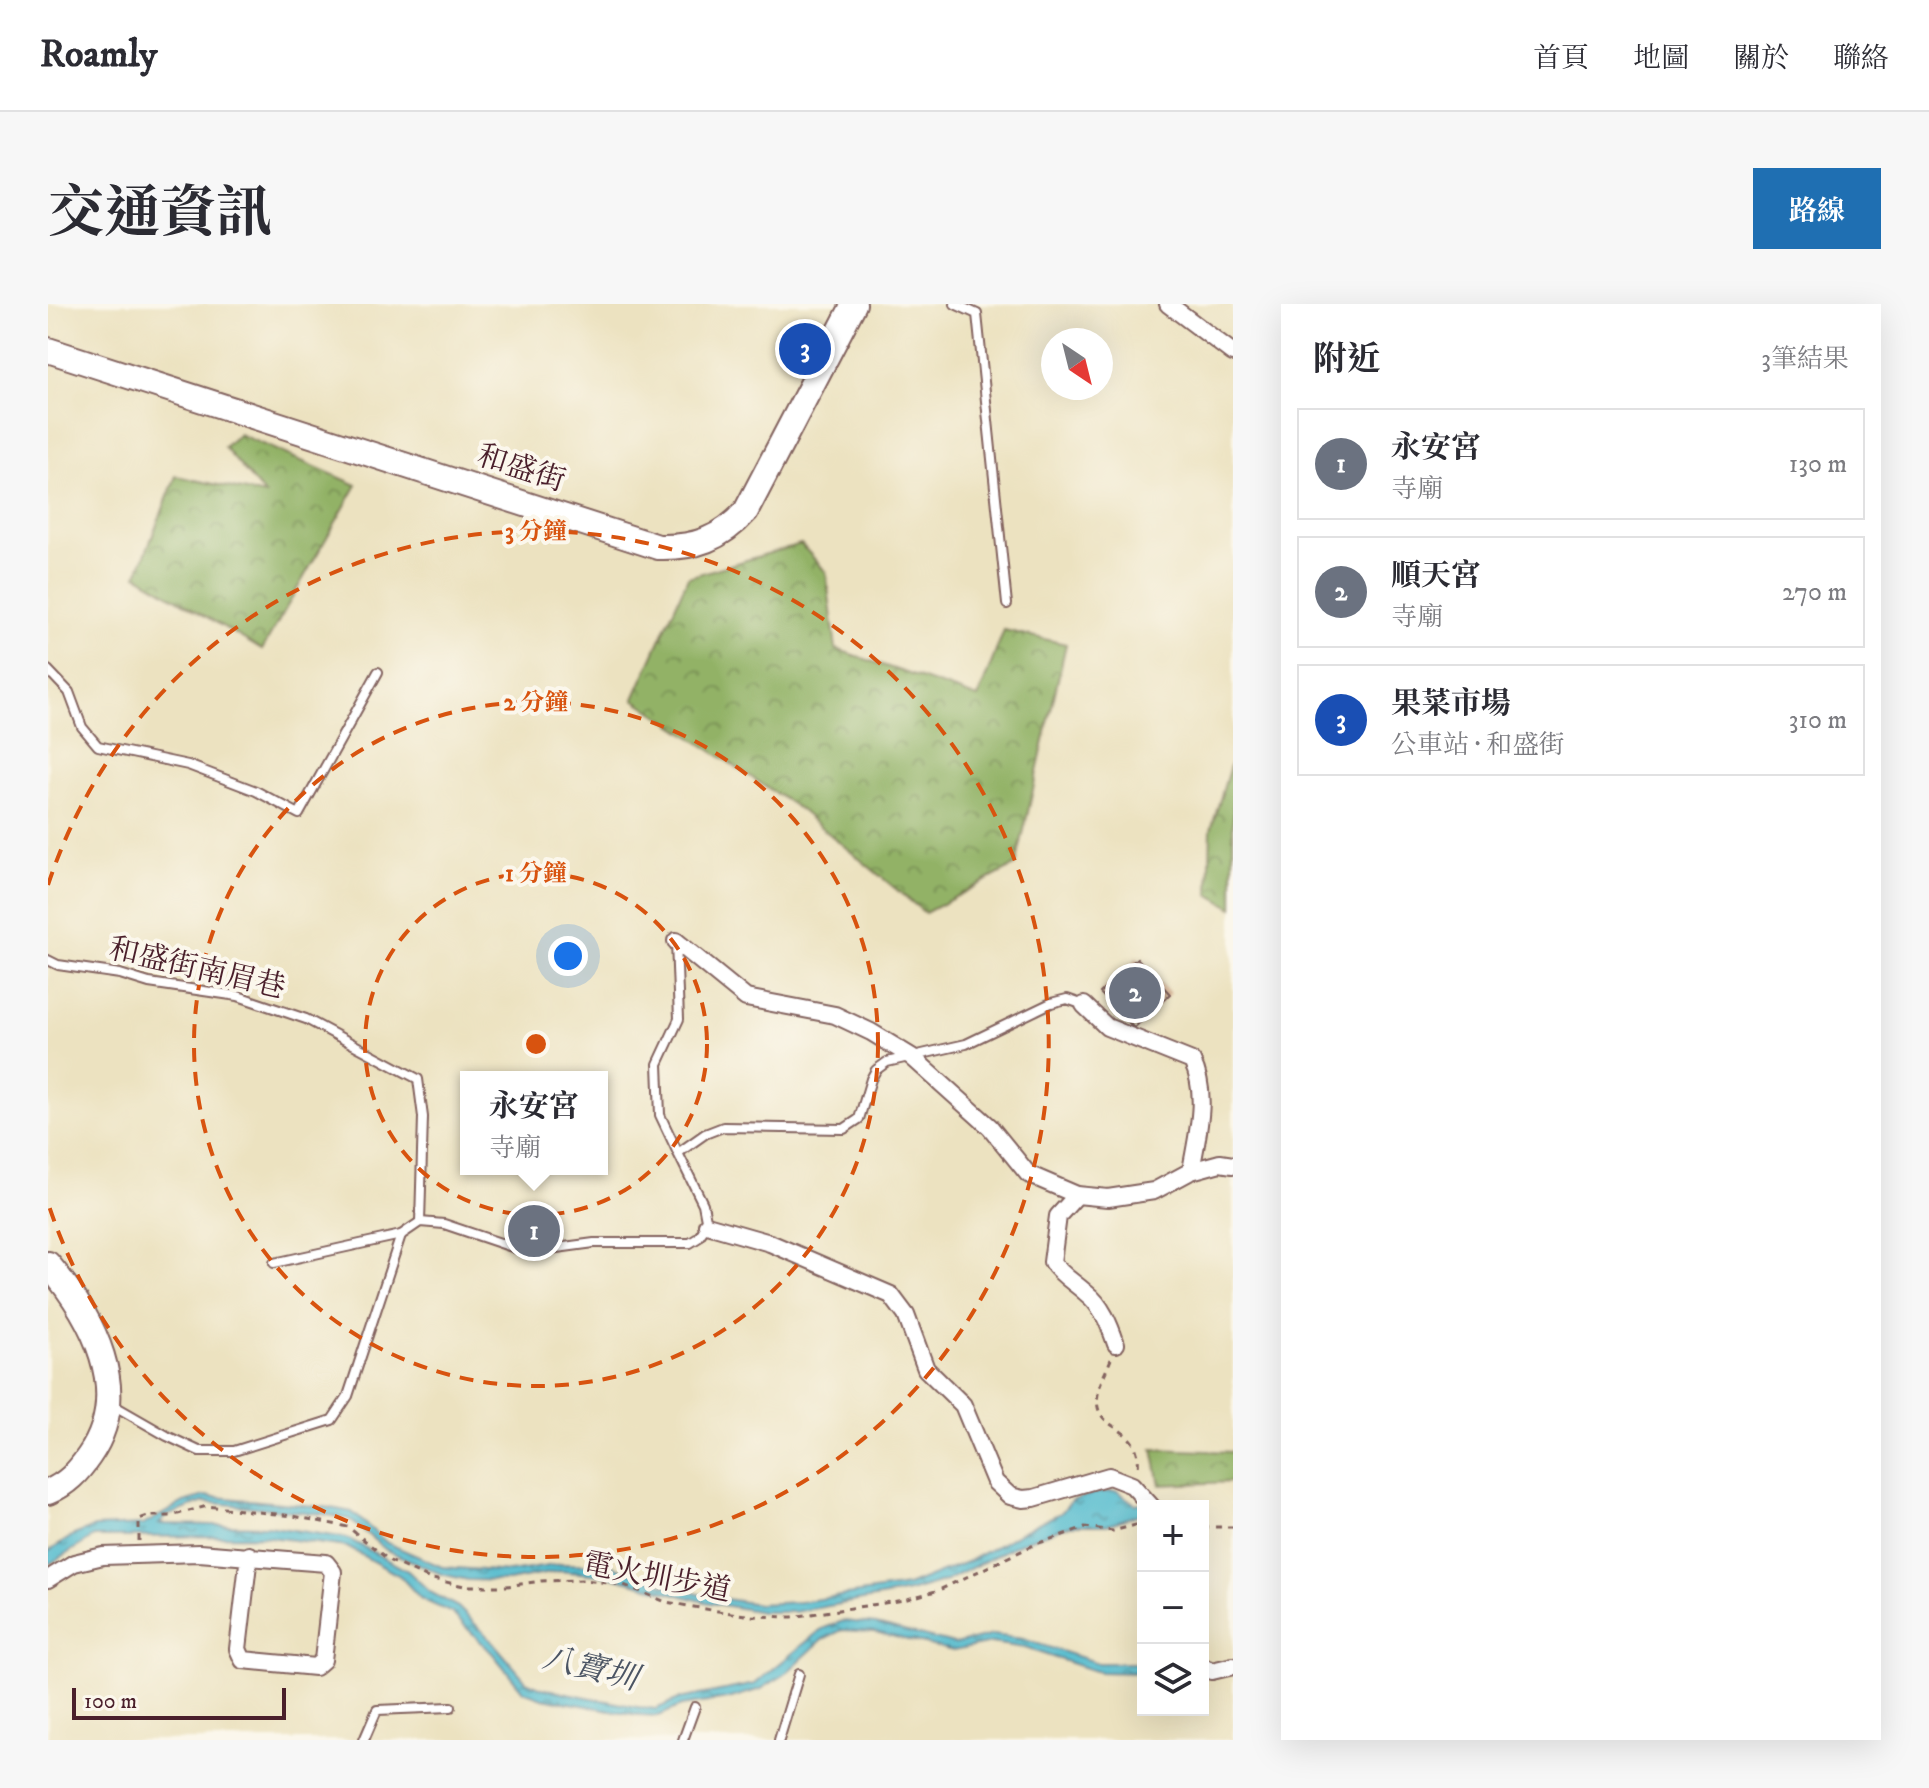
<!DOCTYPE html>
<html lang="zh-TW">
<meta charset="utf-8">
<style>
:root{--surface:#fff;--page:#f7f7f7;--text:#2b2b33;--muted:#7c7c81;--line:#e1e1e2;--accent:#1f6fb2}
body{margin:0;font-family:"IM FELL DW Pica","Noto Serif TC",serif;background:var(--page);color:var(--text)}
.controls{position:absolute;right:24px;bottom:24px;display:grid;overflow:hidden;border-radius:0px;box-shadow:0 8px 32px #0002}
.controls button{width:72px;height:72px;display:grid;place-items:center;padding:0;border:0;border-bottom:2px solid var(--line);background:var(--surface);color:var(--text);font:40px sans-serif}
.compass{position:absolute;left:993px;top:24px;width:72px;height:72px;border-radius:50%;background:var(--surface);box-shadow:0 8px 32px #0002;rotate:145deg}
.scale{position:absolute;left:24px;bottom:20px;width:214px;box-sizing:border-box;padding-left:8px;border:4px solid #4a1f2b;border-top:0;font-size:22px;line-height:28px;white-space:nowrap;color:#4a1f2b;-webkit-text-stroke:6px #fbf7ec;paint-order:stroke}
.you{position:absolute;left:520px;top:652px;width:28px;height:28px;margin:-20px;border:6px solid #fff;border-radius:50%;background:#1a73e8;box-shadow:0 0 0 12px #1a73e833}
.badge{display:grid;place-items:center;width:52px;height:52px;border-radius:50%;background:var(--accent);color:#fff;font-size:26px;font-weight:700}
.pin{position:absolute;translate:-50% -50%;border:4px solid #fff;box-shadow:0 2px 8px #0006}
.popup{position:absolute;left:412px;top:767px;width:148px;height:104px;box-sizing:border-box;display:grid;place-content:center;border-radius:0px;background:var(--surface);filter:drop-shadow(0 2px 6px #0005);font-size:26px;white-space:nowrap;color:var(--muted)}
.popup b{font-size:30px;color:var(--text)}
.popup::after{content:'';position:absolute;left:50%;top:100%;margin-left:-16px;border:16px solid transparent;border-top-color:var(--surface)}
.list{margin:0;padding:0;list-style:none}
h2{display:flex;justify-content:space-between;align-items:center;height:104px;margin:0;padding:0 32px;font-size:34px}
h2 small{font-size:26px;font-weight:400;color:var(--muted)}
.list li{display:grid;grid-template-columns:52px 1fr auto;gap:24px;align-items:center;box-sizing:border-box;height:112px;margin:0 16px 16px;padding:0 16px;border:2px solid var(--line);border-radius:0px}
.list b{display:block;font-size:30px;white-space:nowrap}
.list p{margin:0;font-size:26px;white-space:nowrap;color:var(--muted)}
.list em{font-size:26px;font-style:normal;color:var(--muted)}
.icon{flex:none;width:44px;height:44px;fill:none;stroke:currentColor;stroke-width:2;stroke-linecap:round;stroke-linejoin:round}
.map{position:relative;flex:none;width:1185px;height:1436px;overflow:hidden;border-radius:0px}
header{display:flex;align-items:center;gap:48px;box-sizing:border-box;height:112px;padding:0 40px;background:var(--surface);border-bottom:2px solid var(--line)}
header strong{font-size:38px}
nav{display:flex;gap:44px;margin-inline-start:auto;font-size:28px}
.intro{display:flex;align-items:center;justify-content:space-between;box-sizing:border-box;height:192px;padding:0 48px}
h1{margin:0;font-size:56px}
.button{padding:20px 36px;border-radius:0px;background:var(--accent);color:#fff;font-size:28px;font-weight:700}
main{display:flex;gap:48px;padding:0 48px}
aside{flex:1;background:var(--surface);border-radius:0px;box-shadow:0 8px 32px #0002}
.map>svg:first-child{display:block}
.forest{fill:url(#forest-crowns);stroke:#6e6848;stroke-width:2}
.water{fill:url(#water-ripples);stroke:#4d6c7c;stroke-width:2}
.building{fill:url(#building-cross-hatch)}
.lines{fill:none;stroke-linecap:round;stroke-linejoin:round}
.lane-casing{stroke:#83635f;stroke-width:12}
.street-casing{stroke:#83635f;stroke-width:20}
.secondary-casing{stroke:#83635f;stroke-width:28}
.path{stroke:#83635f;stroke-width:3;stroke-dasharray:6 6;stroke-linecap:butt}
.lane{stroke:#fff;stroke-width:8}
.street{stroke:#fff;stroke-width:16}
.secondary{stroke:#fff;stroke-width:24}
.ring{fill:none;stroke:#d8530f;stroke-width:4;stroke-dasharray:14 10}
.labels{text-anchor:middle;dominant-baseline:central;stroke-width:8;stroke-linejoin:round;paint-order:stroke}
.street-label{font-size:30px;fill:#4a1f2b;stroke:#fbf7ec}
.water-label{font-size:32px;font-style:italic;fill:#4c5564;stroke:#fbf7ec}
.centre{fill:#d8530f;stroke:#fbf7ec;stroke-width:4}
.ring-label{font-size:24px;text-anchor:middle;font-weight:bold;fill:#d8530f;stroke:#fbf7ec;stroke-width:8;stroke-linejoin:round;paint-order:stroke}
</style>
<header>
<strong>Roamly</strong>
<nav><a>首頁</a><a>地圖</a><a>關於</a><a>聯絡</a></nav>
</header>
<div class="intro"><h1>交通資訊</h1><a class="button">路線</a></div>
<main>
<div class="map">
<svg width="1185" height="1436" viewBox="0 0 1185 1436">
<defs>
<pattern id="forest-crowns" width="20" height="18" patternUnits="userSpaceOnUse" patternTransform="scale(2)"><rect width="20" height="18" fill="#92b266"/><path d="M2 6a3 3 0 1 1 6 0M12 15a3 3 0 1 1 6 0" fill="none" stroke="#799054"/></pattern>
<pattern id="water-ripples" width="26" height="14" patternUnits="userSpaceOnUse" patternTransform="scale(2)"><rect width="26" height="14" fill="#50bacd"/><path d="M2 4q2-2 4 0t4 0M15 11q2-2 4 0t4 0" fill="none" stroke="#4497a7"/></pattern>
<pattern id="building-cross-hatch" width="8" height="8" patternUnits="userSpaceOnUse" patternTransform="scale(2)"><rect width="8" height="8" fill="#e3b48b"/><path d="M0 0l8 8M0 8l8-8" fill="none" stroke="#c49a78"/></pattern>
</defs>
<rect width="100%" height="100%" fill="#fbf7ec"/>
<filter id="ink" filterUnits="userSpaceOnUse"><feTurbulence type="fractalNoise" baseFrequency=".0125" numOctaves="2"/><feDisplacementMap in="SourceGraphic" scale="16" xChannelSelector="R" yChannelSelector="G"/><feConvolveMatrix kernelMatrix="1 2 1 2 8 2 1 2 1" color-interpolation-filters="sRGB"/></filter>
<filter id="wash" filterUnits="userSpaceOnUse"><feTurbulence type="fractalNoise" baseFrequency=".006" numOctaves="4" result="noise"/><feDisplacementMap in="SourceGraphic" scale="32" xChannelSelector="R" yChannelSelector="G"/><feGaussianBlur stdDeviation="1.8" result="paint"/><feColorMatrix in="noise" values="0 0 0 0 0 0 0 0 0 0 0 0 0 0 0 0 0 1.4 0 .05"/><feComposite in="paint" operator="in"/></filter>
<g filter="url(#wash)">
<rect width="100%" height="100%" fill="#ece2c0"/>
<g class="forest">
<path d="M191,130l118,51 -95,165 -125,-75 39,-99 89,19 -41,-48z"/>
<path d="M753,240l25,28 10,77 142,49 26,-68 62,14 -50,221 -91,48 -126,-104 -165,-110 54,-122z"/>
<path d="M1185,452v152l-24,-14 2,-64z"/>
<path d="M1105,1145l80,3v30l-73,3z"/>
</g>
<path class="water" d="M1069,1187l18,13 25,-4 22,6h-39v7l-36,12h-37l-48,17 -76,39 -37,11 -115,20h-32l-57,-10 -96,-26 -49,-5 -52,10 -40,-1 -27,-6 -55,-24 -37,-31 -26,-5 -119,-12 -35,13 -10,9 108,2 80,12 61,33 22,21 28,15 33,33 35,41 16,7 95,19 19,2 23,-10 76,-15 67,-55 21,-8 33,3 78,20 39,-9 30,4 75,24h45v10l-45,-1 -73,-24 -34,-5 -38,8 -78,-19 -33,-2 -19,9 -39,36 -23,14 -33,10 -47,7 -22,10 -21,-1 -96,-17 -19,-7 -30,-37 -41,-41 -31,-14 -21,-23 -53,-29 -85,-11 -168,1 -46,28v-13l26,-17 21,-8 48,-2 41,-23 21,-6 120,11 27,5 35,31 55,24 68,5 51,-8 49,1 58,21 38,10 52,8 41,-2 108,-16 62,-25 67,-37 25,-11 10,-12 23,-8z"/>
<g id="blocks">
<g class="building">
<path d="M1089,654l33,36 -36,34 -34,-35z"/>
<path d="M484,911l18,16 -15,16 -17,-17z"/>
</g>
</g>
</g>
<g filter="url(#ink)">
<use href="#blocks" fill-opacity="0" stroke="#83635f" stroke-width="2"/>
<g class="lines">
<g class="lane-casing">
<g id="lane">
<path d="M907,0l22,10 30,290"/>
<path d="M0,366l21,22 13,35 16,19 90,19 68,26 43,23 79,-142"/>
<path d="M628,638l3,77 -21,45 2,51 18,38"/>
<path d="M0,656l10,5 62,9 29,9 89,13 68,23 112,60 5,38 -3,105"/>
<path d="M226,959l127,-28"/>
<path d="M65,1101l54,31 32,15h35l98,-31 16,-24 53,-161 19,-13 24,2 83,28 67,-9h96l8,-5 9,-13 -4,-21 -25,-51 27,-19 18,-7 121,2 15,-10 12,-40 5,-9 11,-8 79,-18 85,-41 16,-4 17,6"/>
<path d="M316,1436l13,-30 74,-3"/>
<path d="M635,1436l12,-33"/>
<path d="M731,1436l20,-66"/>
</g>
</g>
<g class="street-casing">
<g id="street">
<path d="M1120,0l65,49"/>
<path d="M628,637l70,57 89,17 36,17 41,25 78,70 38,47 49,21 31,3 46,-7 37,-20 29,-8 13,2"/>
<path d="M1036,701l23,22 85,34c17,34 5,74 -1,110"/>
<path d="M1029,891l-19,21 -6,46c10,14 22,20 34,31 16,12 24,33 30,51"/>
<path d="M659,921l63,18 121,52 15,20 20,54 37,36 32,77 15,14 13,3 11,-1 75,-22 23,9 19,21"/>
<path d="M0,1275l26,-16 29,-7 96,-3 127,10 7,9 -10,88 -8,7 -72,-7 -5,-11 11,-94"/>
<path d="M1155,1363l9,4 21,-5"/>
</g>
</g>
<g class="secondary-casing">
<g id="secondary">
<path d="M0,46l610,197c37,1 63,-8 88,-36l108,-207"/>
<path d="M0,960c44,52 86,128 41,192 -11,16 -22,28 -41,36"/>
</g>
</g>
<g class="path">
<path d="M1063,1055c-4,11 -12,24 -13,35 -7,41 45,26 40,76"/>
<path d="M1155,1223h30"/>
<path d="M91,1237v-22l9,-3h23l36,-10 86,10 55,11 42,34 38,17 36,8h43l34,-5 44,-1 39,5 42,17 45,8 41,6 40,1 112,-17 35,-10 97,-46 24,-8 25,-9 28,4 30,-8"/>
</g>
<use href="#lane" class="lane"/>
<use href="#street" class="street"/>
<use href="#secondary" class="secondary"/>
</g>
</g>
<g class="ring">
<circle cx="488" cy="740" r="171"/>
<circle cx="488" cy="740" r="342"/>
<path d="M0 581A513 513 0 1 1 0 899"/>
</g>
<g class="labels">
<g class="street-label">
<text transform="translate(473 165) rotate(18)">和盛街</text>
<text transform="translate(149 665) rotate(13)">和盛街南眉巷</text>
<text transform="translate(609 1274) rotate(11)">電火圳步道</text>
</g>
<g class="water-label">
<text transform="translate(542 1365) rotate(14)">八寶圳</text>
</g>
</g>
<circle cx="488" cy="740" r="12" class="centre"/>
<g class="ring-label">
<text x="488" y="235">3 分鐘</text>
<text x="488" y="406">2 分鐘</text>
<text x="488" y="577">1 分鐘</text>
</g>
</svg>
<div class="controls">
<button>+</button>
<button>−</button>
<button><svg class="icon" aria-label="layers" viewBox="0 0 24 24"><path d="M12 4l9 5-9 5-9-5zM3 14l9 5 9-5"/></svg></button>
</div>
<svg class="compass" viewBox="-18 -18 36 36"><path d="M0-13l5 13h-10z" fill="#e53935"/><path d="M0 13l5-13h-10z" fill="#7c7c81"/></svg>
<div class="scale">100 m</div>
<div class="you"></div>
<div class="pin badge" style="left:486px;top:927px;background:#6b7280">1</div>
<div class="popup"><b>永安宮</b>寺廟</div>
<div class="pin badge" style="left:1087px;top:689px;background:#6b7280">2</div>
<div class="pin badge" style="left:757px;top:45px;background:#1a4fb4">3</div>
</div>
<aside>
<h2>附近<small>3筆結果</small></h2>
<ul class="list">
<li><span class="badge" style="background:#6b7280">1</span><div><b>永安宮</b><p>寺廟</p></div><em>130 m</em></li>
<li><span class="badge" style="background:#6b7280">2</span><div><b>順天宮</b><p>寺廟</p></div><em>270 m</em></li>
<li><span class="badge" style="background:#1a4fb4">3</span><div><b>果菜市場</b><p>公車站 · 和盛街</p></div><em>310 m</em></li>
</ul>
</aside>
</main>
